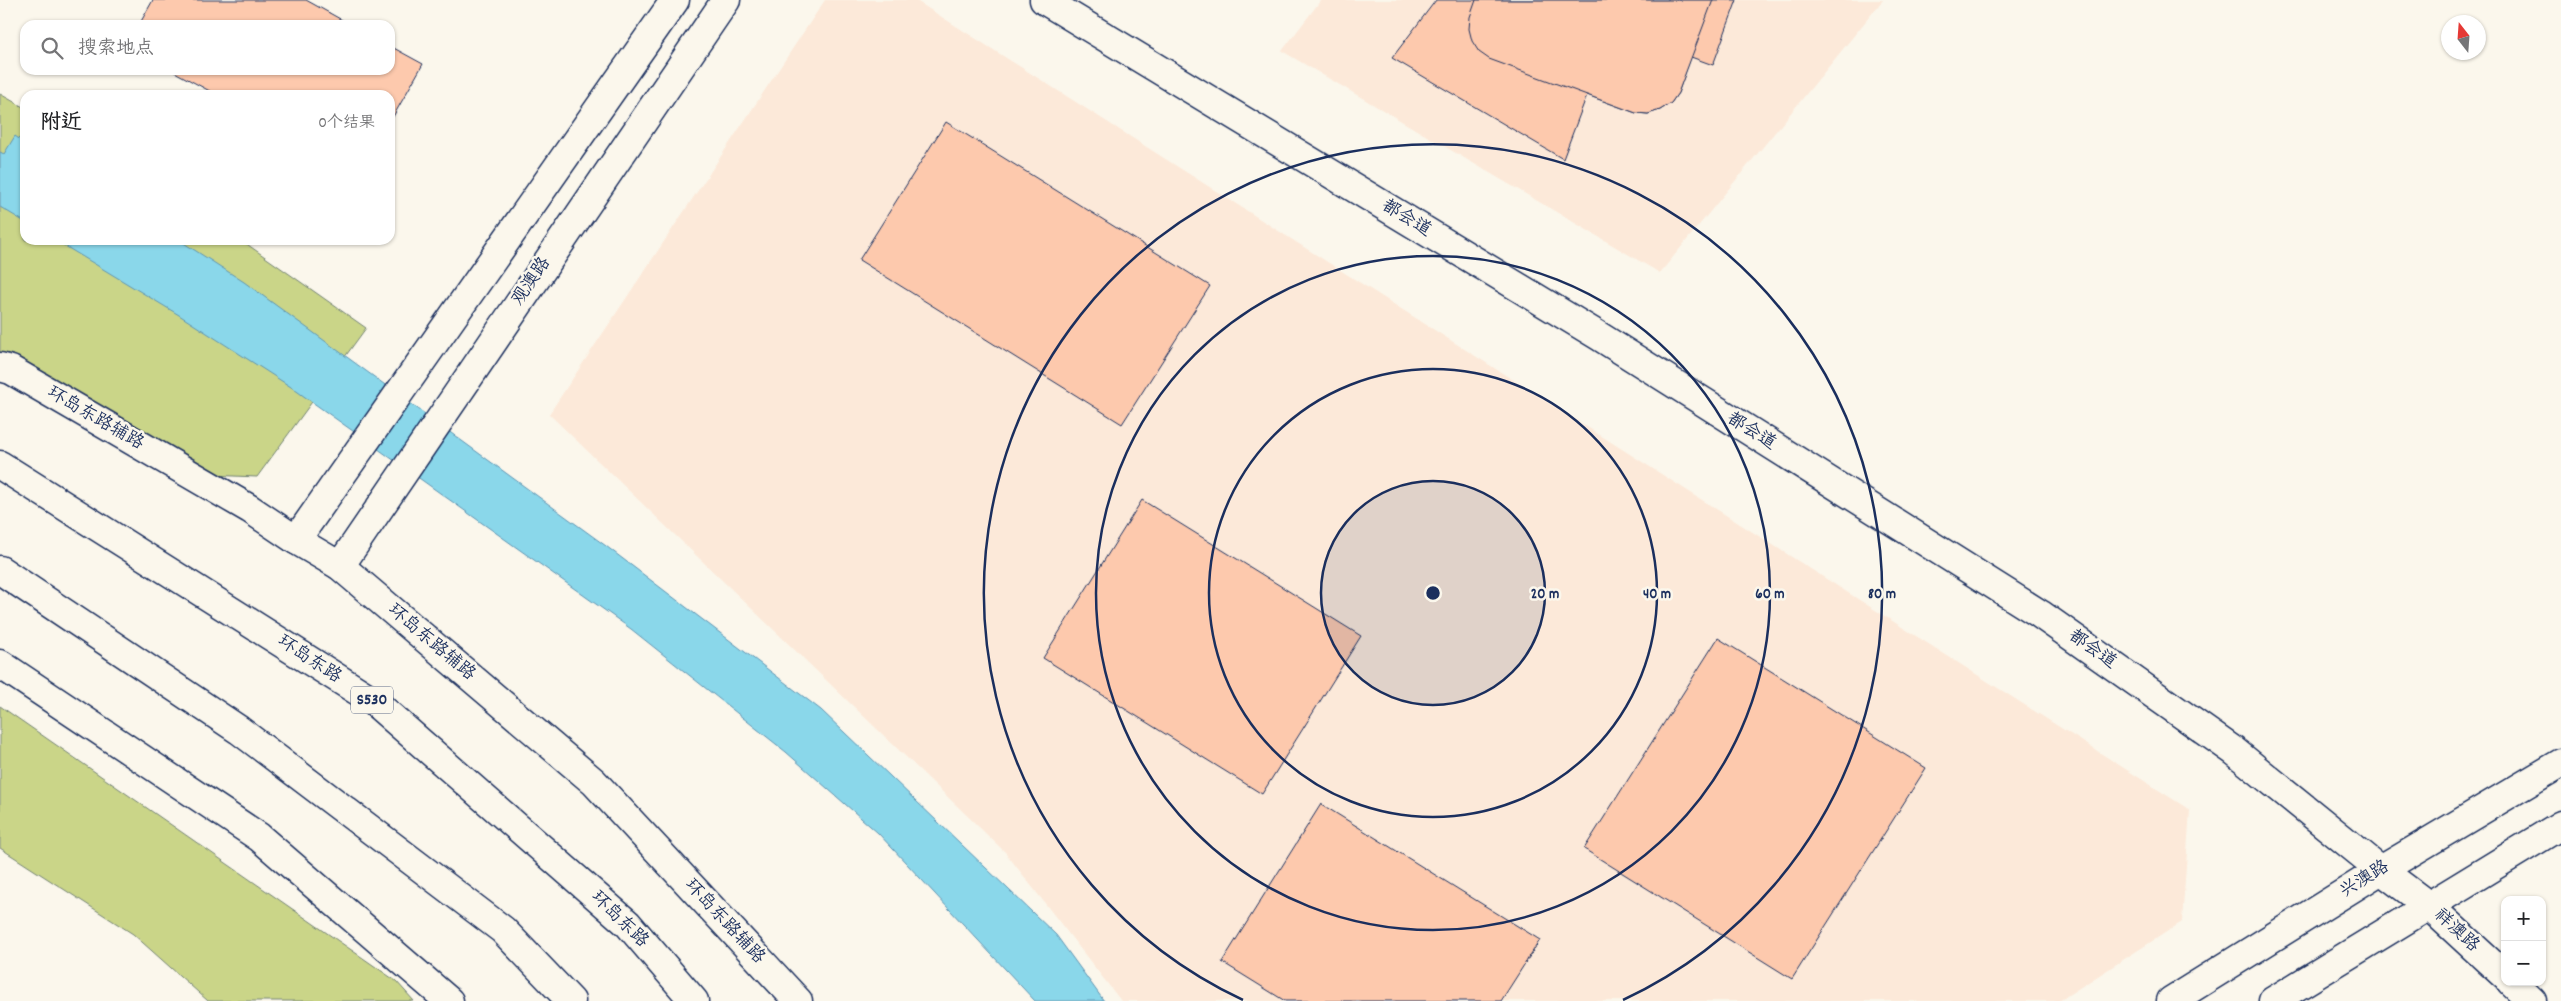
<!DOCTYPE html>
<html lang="zh">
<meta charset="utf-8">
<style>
:root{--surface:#fff;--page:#f6f6f6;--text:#202124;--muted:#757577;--line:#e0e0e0}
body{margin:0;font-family:Dekko,"LXGW WenKai TC",sans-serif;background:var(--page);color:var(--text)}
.controls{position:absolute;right:15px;bottom:15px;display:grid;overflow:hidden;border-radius:10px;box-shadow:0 1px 4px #0004}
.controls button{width:45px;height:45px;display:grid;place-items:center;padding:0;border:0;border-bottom:1px solid var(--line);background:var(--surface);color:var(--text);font:25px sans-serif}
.compass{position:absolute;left:2441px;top:15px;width:45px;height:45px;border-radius:50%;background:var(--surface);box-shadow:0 1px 4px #0004;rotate:343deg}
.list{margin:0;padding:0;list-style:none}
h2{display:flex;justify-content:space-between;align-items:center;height:65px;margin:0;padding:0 20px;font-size:21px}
h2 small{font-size:16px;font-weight:400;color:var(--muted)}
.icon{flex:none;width:28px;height:28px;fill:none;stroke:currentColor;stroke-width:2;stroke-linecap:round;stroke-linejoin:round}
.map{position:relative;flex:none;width:2561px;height:1001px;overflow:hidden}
.search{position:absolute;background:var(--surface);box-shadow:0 1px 4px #0004;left:20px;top:20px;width:375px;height:55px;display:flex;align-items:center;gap:12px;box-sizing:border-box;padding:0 18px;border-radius:15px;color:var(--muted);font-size:19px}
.panel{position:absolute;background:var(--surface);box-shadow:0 1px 4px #0004;left:20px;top:90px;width:375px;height:155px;border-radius:15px}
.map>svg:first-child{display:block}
.built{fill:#fce9d9}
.green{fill:#cad588;stroke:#728273}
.water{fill:#8ad7ea;stroke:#5e94b2}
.building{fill:#fdc9ad;stroke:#1b2f5e}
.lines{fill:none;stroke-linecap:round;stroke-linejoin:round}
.street-casing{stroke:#1b2f5e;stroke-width:31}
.secondary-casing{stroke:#1b2f5e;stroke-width:31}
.primary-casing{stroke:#1b2f5e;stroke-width:31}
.street{stroke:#fbf7ec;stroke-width:28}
.secondary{stroke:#fbf7ec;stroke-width:28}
.primary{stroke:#fbf7ec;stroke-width:28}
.ring{fill:none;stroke:#1b2f5e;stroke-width:2.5}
.labels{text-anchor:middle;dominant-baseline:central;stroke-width:5;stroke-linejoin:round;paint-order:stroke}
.shield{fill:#fbf7ec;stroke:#5e6b89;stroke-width:1}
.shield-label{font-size:16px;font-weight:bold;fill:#1b2f5e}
.street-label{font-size:18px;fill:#1b2f5e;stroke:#fbf7ec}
.centre{fill:#1b2f5e;stroke:#fbf7ec;stroke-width:2.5}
.ring-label{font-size:15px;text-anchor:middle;font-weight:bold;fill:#1b2f5e;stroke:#fbf7ec;stroke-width:5;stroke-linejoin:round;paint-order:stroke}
</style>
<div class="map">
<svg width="2561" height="1001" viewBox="0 0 2561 1001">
<rect width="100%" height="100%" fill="#fbf7ec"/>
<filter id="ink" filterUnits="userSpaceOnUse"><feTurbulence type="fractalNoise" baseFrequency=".02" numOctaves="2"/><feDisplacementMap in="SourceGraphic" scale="10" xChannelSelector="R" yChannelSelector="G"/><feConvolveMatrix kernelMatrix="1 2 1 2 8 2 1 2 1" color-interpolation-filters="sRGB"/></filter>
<g filter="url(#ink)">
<g class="built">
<path d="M825,0h90l1275,810 -8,112 -123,79h-938l-116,-149 -456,-438z"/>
<path d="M1321,0h562l-223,273 -378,-222z"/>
</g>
<g class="green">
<path d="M0,94l25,14v132h216l125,88 -109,149 -47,-2 -210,-117z"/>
<path d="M0,706l396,275 18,20h-206l-75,-67 -133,-86z"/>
</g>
<g class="water">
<path d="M15,136l10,7v79l-25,-15v-55l4,2z"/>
<path d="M55,240h124l65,42 362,264 215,164 235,225 48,66h-69l-157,-168 -92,-81 -155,-123 -340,-242 -112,-72z"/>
</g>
<g class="building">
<path d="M153,0h153l45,25h-212z"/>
<path d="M1436,0h301l-24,65 -22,-8 -13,36 -7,10 -11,7 -12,4 -12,-1 -49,-18 -24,64 -171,-101z"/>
<path d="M1476,0h237l-35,93 -7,10 -11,7 -12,4 -12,-1 -147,-54 -10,-7 -7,-11 -3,-12 1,-12z"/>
<path d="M390,46l33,18 -33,58v-27h-173l-46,-25h219z"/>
<path d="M946,122l264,164 -88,138 -263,-164z"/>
<path d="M1142,500l219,136 -99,158 -219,-136z"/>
<path d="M1718,638l208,130 -134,211 -208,-130z"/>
<path d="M1321,804l219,136 -39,61h-216l-63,-39z"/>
</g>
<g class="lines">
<g class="street-casing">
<g id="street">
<path d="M2429,906l76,70"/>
<path d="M2512,982l20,19"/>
</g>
</g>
<g class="secondary-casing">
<g id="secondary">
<path d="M1044,0l555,336 441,278 194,137 147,119 48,36"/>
<path d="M0,367l11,3 239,139 46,31 44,26 254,216 204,219"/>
<path d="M296,540l379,-540"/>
<path d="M340,566l386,-566"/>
<path d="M0,664l259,173 190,164"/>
<path d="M2171,1001l210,-131 180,-107"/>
<path d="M2273,1001l288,-176"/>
</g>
</g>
<g class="primary-casing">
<g id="primary">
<path d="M0,465l372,235 256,224 66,77"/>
<path d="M0,570l239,160 264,200 68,71"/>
</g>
</g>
<use href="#street" class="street"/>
<use href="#secondary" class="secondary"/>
<use href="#primary" class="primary"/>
</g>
</g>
<circle cx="1433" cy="593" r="112" fill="#1b2f5e" fill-opacity=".12"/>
<g class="ring">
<circle cx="1433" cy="593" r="112"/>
<circle cx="1433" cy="593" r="224"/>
<circle cx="1433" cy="593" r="337"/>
<path d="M1243 1000A449 449 0 1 1 1623 1000"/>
</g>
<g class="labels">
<rect class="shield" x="351" y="686.5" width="42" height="27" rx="4"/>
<g class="shield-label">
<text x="372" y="700">S530</text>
</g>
<g class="street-label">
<text transform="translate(1406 219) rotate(31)">都会道</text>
<text transform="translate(532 282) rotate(-56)">观澳路</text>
<text transform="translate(95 419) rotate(30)">环岛东路辅路</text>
<text transform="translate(1751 432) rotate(32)">都会道</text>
<text transform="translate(431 643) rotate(40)">环岛东路辅路</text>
<text transform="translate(2092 650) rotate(35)">都会道</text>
<text transform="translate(309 660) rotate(33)">环岛东路</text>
<text transform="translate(2365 880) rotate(-32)">兴澳路</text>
<text transform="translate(619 920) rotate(44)">环岛东路</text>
<text transform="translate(724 922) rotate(47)">环岛东路辅路</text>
<text transform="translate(2456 931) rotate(43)">祥澳路</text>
</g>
</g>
<circle cx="1433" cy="593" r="8" class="centre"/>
<g class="ring-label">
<text x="1545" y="598">20 m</text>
<text x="1657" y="598">40 m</text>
<text x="1770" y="598">60 m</text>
<text x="1882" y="598">80 m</text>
</g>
</svg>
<div class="controls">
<button>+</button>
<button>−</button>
</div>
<svg class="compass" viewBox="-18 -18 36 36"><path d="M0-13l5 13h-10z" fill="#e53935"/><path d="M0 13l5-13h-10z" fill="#757577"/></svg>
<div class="search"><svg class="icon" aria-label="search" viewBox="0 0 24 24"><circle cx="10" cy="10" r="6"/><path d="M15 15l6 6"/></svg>搜索地点</div>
<section class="panel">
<h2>附近<small>0个结果</small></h2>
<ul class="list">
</ul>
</section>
</div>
